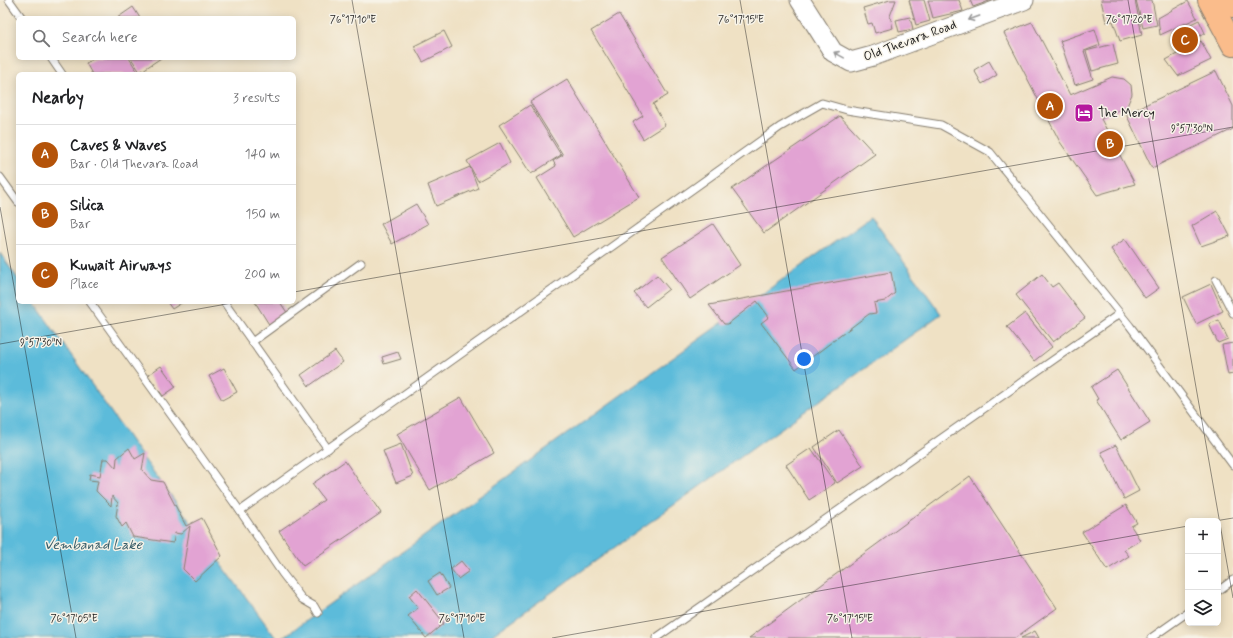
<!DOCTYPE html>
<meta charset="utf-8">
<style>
:root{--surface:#fff;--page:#f2f2f2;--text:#202124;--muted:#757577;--line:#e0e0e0;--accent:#b45309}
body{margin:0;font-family:Mynerve,sans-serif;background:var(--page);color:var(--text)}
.controls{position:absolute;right:12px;bottom:12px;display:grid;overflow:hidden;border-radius:6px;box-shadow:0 2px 10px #0003}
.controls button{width:36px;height:36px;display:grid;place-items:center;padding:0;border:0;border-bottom:1px solid var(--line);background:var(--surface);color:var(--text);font:20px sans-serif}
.you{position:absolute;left:804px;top:359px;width:14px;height:14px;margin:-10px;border:3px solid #fff;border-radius:50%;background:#1a73e8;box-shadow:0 0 0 6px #1a73e833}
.badge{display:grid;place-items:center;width:26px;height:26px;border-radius:50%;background:var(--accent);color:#fff;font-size:13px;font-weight:700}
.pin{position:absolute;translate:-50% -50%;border:2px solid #fff;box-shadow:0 1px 4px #0006}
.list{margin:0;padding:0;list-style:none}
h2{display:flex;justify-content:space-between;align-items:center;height:52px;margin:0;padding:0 16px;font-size:17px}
h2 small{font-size:13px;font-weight:400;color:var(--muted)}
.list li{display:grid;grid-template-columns:26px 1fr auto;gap:12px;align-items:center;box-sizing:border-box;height:60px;padding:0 16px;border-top:1px solid var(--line)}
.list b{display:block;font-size:15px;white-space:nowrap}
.list p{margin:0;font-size:13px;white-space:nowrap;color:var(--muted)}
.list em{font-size:13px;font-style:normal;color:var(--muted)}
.icon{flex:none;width:22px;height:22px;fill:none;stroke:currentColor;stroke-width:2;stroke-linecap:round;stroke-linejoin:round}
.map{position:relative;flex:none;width:1233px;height:638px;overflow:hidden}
.search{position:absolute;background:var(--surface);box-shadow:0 2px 10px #0003;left:16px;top:16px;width:280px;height:44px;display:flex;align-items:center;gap:10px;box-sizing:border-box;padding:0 14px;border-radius:6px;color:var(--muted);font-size:15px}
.panel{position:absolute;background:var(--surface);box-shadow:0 2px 10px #0003;left:16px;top:72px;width:280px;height:232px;border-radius:6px}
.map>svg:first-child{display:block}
.water{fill:#5cbbda;stroke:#3c6c7b}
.building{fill:#e2a3d3}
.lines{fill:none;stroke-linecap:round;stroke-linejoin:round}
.service-casing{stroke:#867e70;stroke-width:9}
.tertiary-casing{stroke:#867e70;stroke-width:21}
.primary-casing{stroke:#867e70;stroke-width:24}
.service{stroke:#fff;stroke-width:7}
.tertiary{stroke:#fff;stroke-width:19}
.primary{stroke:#fabc8b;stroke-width:22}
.oneway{stroke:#999}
.ticks{fill:none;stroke:#1c1c1c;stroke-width:1;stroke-opacity:0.45}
.labels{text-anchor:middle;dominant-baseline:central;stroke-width:3;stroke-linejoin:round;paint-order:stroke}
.street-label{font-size:13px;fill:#1c1c1c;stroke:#f7f3e8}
.poi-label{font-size:13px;fill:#1c1c1c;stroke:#f7f3e8;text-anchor:start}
.water-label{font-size:14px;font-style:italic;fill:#365c68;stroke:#f7f3e8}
.ticks-label{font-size:10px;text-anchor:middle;fill:#1c1c1c;stroke:#f7f3e8;stroke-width:3;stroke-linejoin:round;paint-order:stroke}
</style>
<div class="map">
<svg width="1233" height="638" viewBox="0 0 1233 638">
<rect width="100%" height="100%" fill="#f7f3e8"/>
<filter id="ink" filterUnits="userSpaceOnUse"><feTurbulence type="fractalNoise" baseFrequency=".025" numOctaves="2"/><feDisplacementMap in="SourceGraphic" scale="8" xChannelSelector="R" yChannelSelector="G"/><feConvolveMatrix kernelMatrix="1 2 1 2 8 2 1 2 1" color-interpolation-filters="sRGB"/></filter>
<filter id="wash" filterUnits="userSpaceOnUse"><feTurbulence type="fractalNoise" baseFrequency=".012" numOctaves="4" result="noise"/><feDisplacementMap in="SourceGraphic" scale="16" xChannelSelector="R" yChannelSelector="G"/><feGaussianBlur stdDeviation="0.9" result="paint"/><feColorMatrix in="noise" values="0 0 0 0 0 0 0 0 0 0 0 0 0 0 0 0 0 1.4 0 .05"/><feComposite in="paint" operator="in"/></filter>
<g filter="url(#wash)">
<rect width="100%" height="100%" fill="#efe1c4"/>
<g class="water">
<path d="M871,216l70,98 -453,324h-206z"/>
<path d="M0,253l18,26v23h16l104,149 138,187h-276z"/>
</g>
<g id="blocks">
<g class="building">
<path d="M890,0h6l-6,16 3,12 -18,5 -3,-10 -4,1 -5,-16z"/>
<path d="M909,0h15l6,21 -14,4z"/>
<path d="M928,0h31l4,11 -30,7z"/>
<path d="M970,0h22l-19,7z"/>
<path d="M1101,0h34l7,35 -22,6 -7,-20 -7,1z"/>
<path d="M1136,0h16l5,25 -14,3z"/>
<path d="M1188,1l9,17 -37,17 -2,-17z"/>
<path d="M133,7l7,11h-23z"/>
<path d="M619,14l49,81 -15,9 12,21 -22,14 -10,-17 10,-6 -52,-85z"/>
<path d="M910,17l3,12 -14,3 -3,-12z"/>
<path d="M1199,20l6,13 -24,14 -9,-14z"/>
<path d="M1032,22l38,73 42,-18 12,2 7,6 1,9 -5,12 -26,13 34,65 -38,11 -37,-53 -56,-109z"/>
<path d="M1095,29l5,16 -16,6 9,28 -18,6 -15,-44z"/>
<path d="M444,31l8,16 -29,15 -9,-16z"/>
<path d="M1201,41l10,19 -33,16 -12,-16z"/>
<path d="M1113,44l5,20 -26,7 -6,-20z"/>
<path d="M95,58h34l10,16h-47l-6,-11z"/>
<path d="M131,58h30l-21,14z"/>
<path d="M989,61l8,14 -15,9 -8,-14z"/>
<path d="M1216,71l17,35v23l-81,39 -26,-54z"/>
<path d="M567,79l72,118 -66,40 -36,-59 19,-12 -3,-5 10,-6 -33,-53z"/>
<path d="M530,105l31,50 -30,19 -32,-49z"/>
<path d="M840,116l35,38 -111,79 -32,-44z"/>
<path d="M500,143l10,20 -32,18 -11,-20z"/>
<path d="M470,167l8,21 -42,18 -8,-21z"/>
<path d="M416,204l12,20 -36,20 -11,-20z"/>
<path d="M1217,211l13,25 -29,10 -9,-20z"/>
<path d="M713,224l27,41 -50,34 -28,-42z"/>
<path d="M1125,239l34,49 -14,10 -34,-49z"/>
<path d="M891,272l4,21 -10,8 -11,2 2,10 -7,1 -73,55 -35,-46 8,-6 -12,-16 -29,23h-4l-15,-19z"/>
<path d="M1042,274l10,13 6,-4 27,35 -32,24 -37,-47z"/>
<path d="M657,275l12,14 -23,18 -12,-14z"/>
<path d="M1211,284l12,27 -27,13 -13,-27z"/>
<path d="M167,302h16l-11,7z"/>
<path d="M255,302h25l8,12 -18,12z"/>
<path d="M1025,313l27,34 -18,14 -27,-34z"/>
<path d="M1219,320l9,19 -10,4 -9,-19z"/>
<path d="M1233,343v31l-5,1 -6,-30z"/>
<path d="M335,351l8,11 -34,24 -8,-11z"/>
<path d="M398,352l3,7 -17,5 -2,-7z"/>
<path d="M161,366l15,21 -13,9 -15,-21z"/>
<path d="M224,368l13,24 -15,8 -13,-24z"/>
<path d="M1117,370l33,52 -29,18 -25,-40 2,-1 -7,-12z"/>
<path d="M461,397l33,56 -64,37 -33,-56z"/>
<path d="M839,430l24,36 -26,17 -23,-36z"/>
<path d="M401,444l12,32 -17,7 -13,-32z"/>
<path d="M1116,445l23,46 -15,8 -23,-47z"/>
<path d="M129,448l6,11 10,-6 -3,17 9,10 12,2 23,44 16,-8 20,38 -27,25 -12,-12 7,-43 -9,8 -6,-1 -2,10 -40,-6 -7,-14 -4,4 -6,-11 2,-13 -6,-7 -1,10 -15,-15 2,-10 -9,-1 1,-6 10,2 3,-17h5l8,9 1,-10z"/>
<path d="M811,448l24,35 -26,17 -23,-35z"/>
<path d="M345,461l36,52 -78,53 -24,-35 45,-31 -12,-16z"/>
<path d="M970,476l87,132 -42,30h-266z"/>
<path d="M1126,505l11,18 -6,3 9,14 -16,10 5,6 -22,14 -25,-38z"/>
<path d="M461,561l8,10 -11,8 -7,-10z"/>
<path d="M440,573l9,15 -12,7 -9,-14z"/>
<path d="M417,589l27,34 -18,15 -18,-22 10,-8 -9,-12z"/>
<path d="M1035,631l4,7h-18z"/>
</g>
</g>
</g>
<g filter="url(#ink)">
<use href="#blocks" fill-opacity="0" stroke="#867e70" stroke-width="1"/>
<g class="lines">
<g class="service-casing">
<g id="service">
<path d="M9,0l13,18"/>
<path d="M51,58l11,16"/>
<path d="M0,177l18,25"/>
<path d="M1216,280l17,33"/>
<path d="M90,302l150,209 42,62 20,26 12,7 4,7"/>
<path d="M224,302l104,147"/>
<path d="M252,342l109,-79"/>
<path d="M240,511l540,-384 42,-24 25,7 94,15 49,27 140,174 103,139"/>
<path d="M1218,591l15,-11"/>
<path d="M656,638l463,-324"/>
<path d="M1151,638l37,-26"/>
</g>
</g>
<g class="tertiary-casing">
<path id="tertiary" d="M800,0l33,52 18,10 22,-6 151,-56"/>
</g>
<g class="primary-casing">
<g id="primary">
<path d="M1209,0l24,45"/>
<path d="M1230,0l3,6"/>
</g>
</g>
<use href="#service" class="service"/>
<use href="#tertiary" class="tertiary"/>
<use href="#primary" class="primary"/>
</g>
<defs><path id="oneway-shaft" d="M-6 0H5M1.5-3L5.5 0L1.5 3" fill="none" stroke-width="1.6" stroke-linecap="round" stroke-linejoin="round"/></defs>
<g class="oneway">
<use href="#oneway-shaft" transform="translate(974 18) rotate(160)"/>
<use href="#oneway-shaft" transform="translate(839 55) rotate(-151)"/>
</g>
</g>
<path class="ticks" d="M352,0l112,638M740,0l112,638M1128,0l105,598M0,207l76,431M294,292l939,-165M0,344l238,-42M1215,521l18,-3M552,638l636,-112"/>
<defs>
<g id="hotel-square" transform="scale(1)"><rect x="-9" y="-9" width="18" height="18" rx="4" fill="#b5179e" stroke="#f7f3e8"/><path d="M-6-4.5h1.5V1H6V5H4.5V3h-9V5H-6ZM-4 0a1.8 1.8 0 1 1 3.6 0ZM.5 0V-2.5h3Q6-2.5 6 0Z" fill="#fff"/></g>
</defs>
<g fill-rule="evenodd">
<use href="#hotel-square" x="1084" y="113"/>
</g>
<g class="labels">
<g class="street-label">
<text transform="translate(910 41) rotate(-20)">Old Thevara Road</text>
</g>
<g class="poi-label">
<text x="1098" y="113">The Mercy</text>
</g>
<g class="water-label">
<text x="93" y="545">Vembanad Lake</text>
</g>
</g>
<g class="ticks-label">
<text x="353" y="23">76°17'10"E</text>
<text x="741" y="23">76°17'15"E</text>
<text x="1129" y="23">76°17'20"E</text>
<text x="1192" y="132">9°57'30"N</text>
<text x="41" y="346">9°57'30"N</text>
<text x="74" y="622">76°17'05"E</text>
<text x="462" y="622">76°17'10"E</text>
<text x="850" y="622">76°17'15"E</text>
</g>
</svg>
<div class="controls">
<button>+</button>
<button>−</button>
<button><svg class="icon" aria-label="layers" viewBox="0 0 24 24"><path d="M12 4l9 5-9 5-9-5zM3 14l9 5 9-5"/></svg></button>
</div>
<div class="you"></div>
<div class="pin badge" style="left:1050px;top:106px">A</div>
<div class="pin badge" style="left:1110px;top:144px">B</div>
<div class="pin badge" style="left:1185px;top:40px">C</div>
<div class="search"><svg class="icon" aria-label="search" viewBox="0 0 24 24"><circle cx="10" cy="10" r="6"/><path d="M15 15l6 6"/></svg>Search here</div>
<section class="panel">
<h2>Nearby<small>3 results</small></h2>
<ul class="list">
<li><span class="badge">A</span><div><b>Caves &amp; Waves</b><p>Bar · Old Thevara Road</p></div><em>140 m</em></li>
<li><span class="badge">B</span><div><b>Silica</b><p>Bar</p></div><em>150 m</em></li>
<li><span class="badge">C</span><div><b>Kuwait Airways</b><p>Place</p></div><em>200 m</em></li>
</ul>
</section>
</div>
